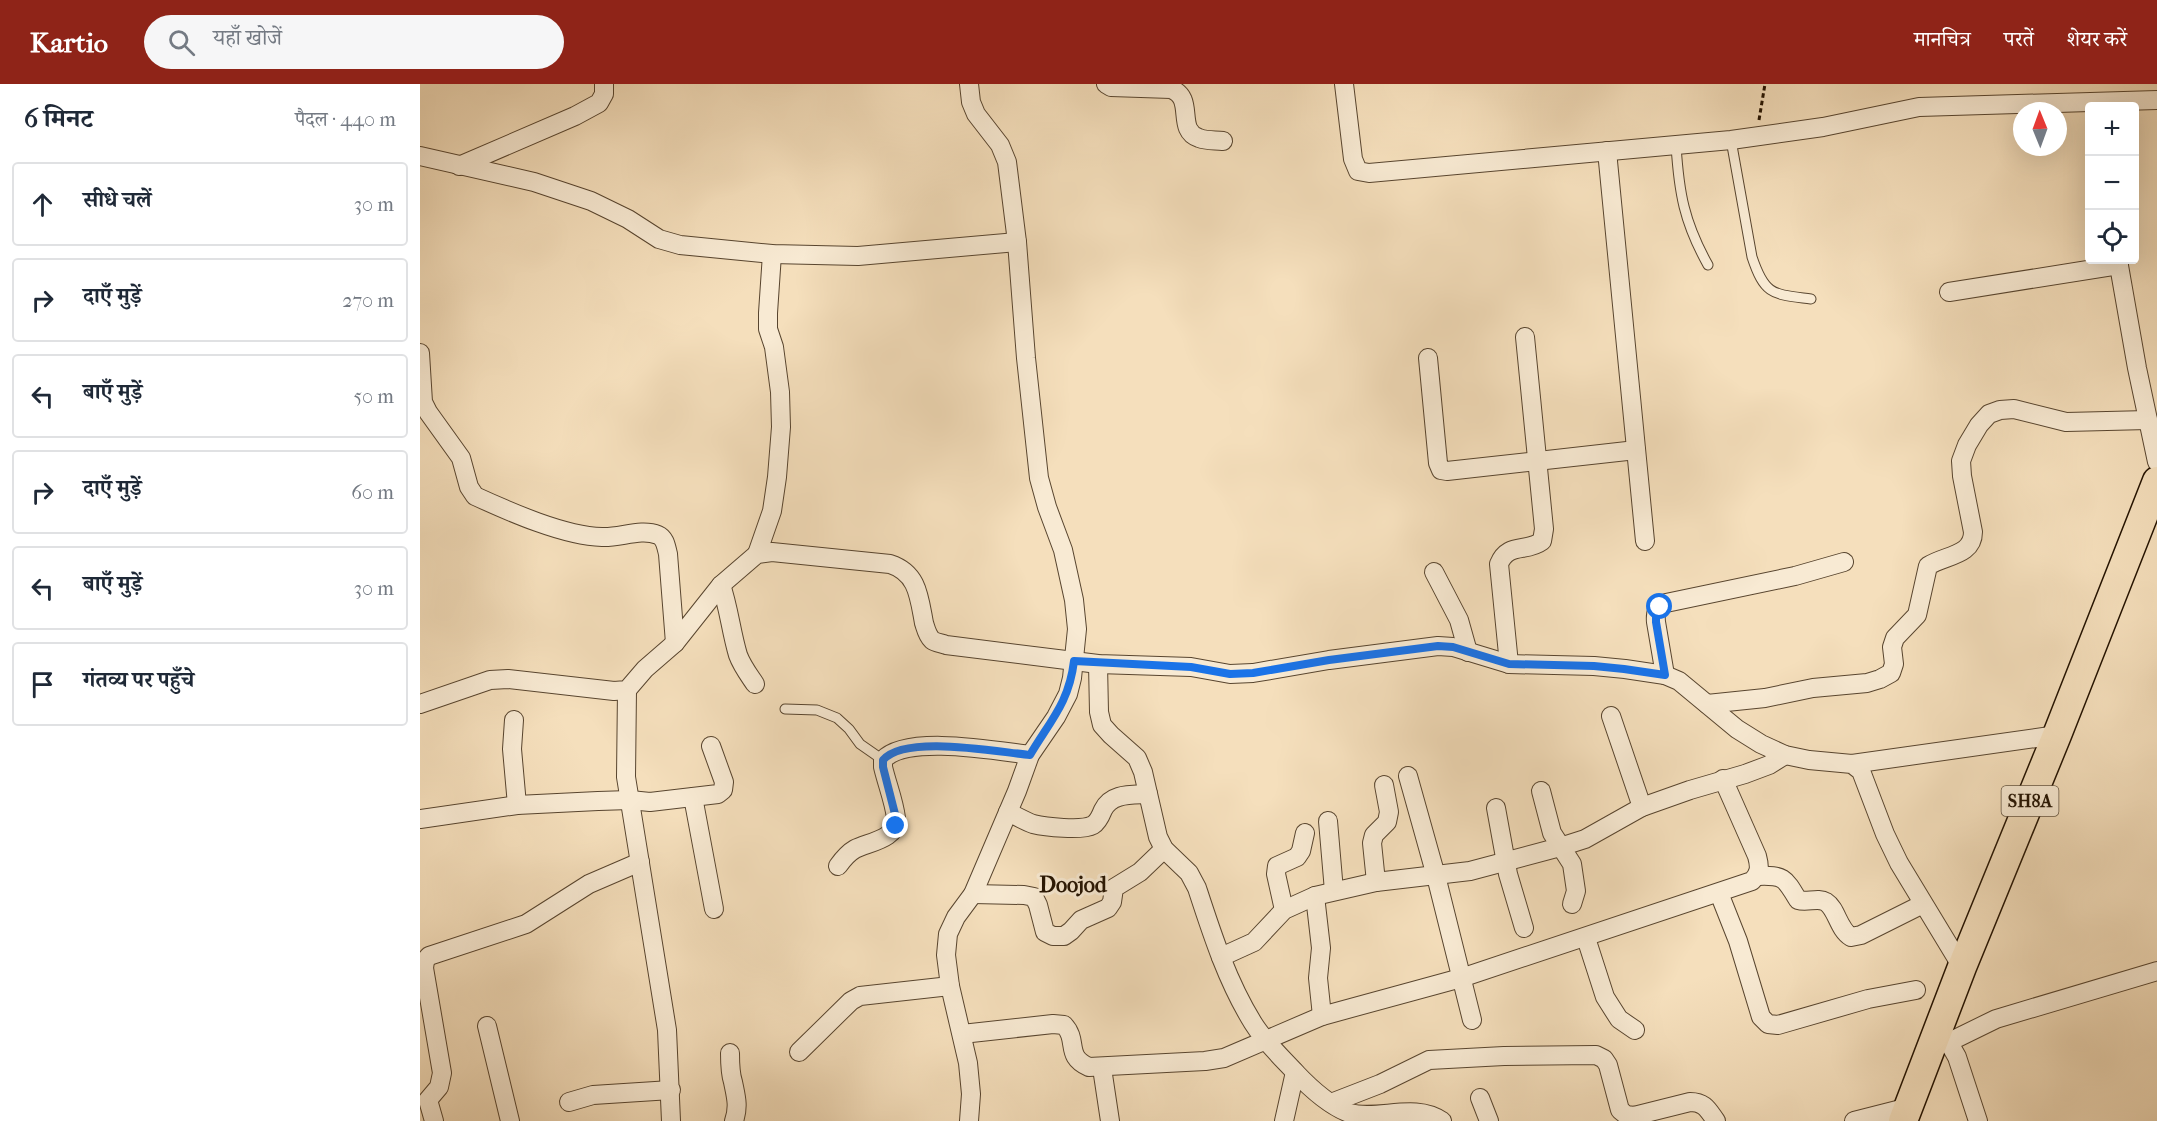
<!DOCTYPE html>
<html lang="hi">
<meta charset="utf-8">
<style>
:root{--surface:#fff;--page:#f6f6f7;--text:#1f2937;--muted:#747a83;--line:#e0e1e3;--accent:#8f2418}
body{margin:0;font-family:"IM FELL French Canon","Noto Serif Devanagari",serif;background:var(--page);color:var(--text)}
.controls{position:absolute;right:18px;top:18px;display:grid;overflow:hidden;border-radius:6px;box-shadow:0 6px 24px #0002}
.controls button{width:54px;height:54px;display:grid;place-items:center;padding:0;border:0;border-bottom:2px solid var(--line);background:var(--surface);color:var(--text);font:30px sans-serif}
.compass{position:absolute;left:1593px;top:18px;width:54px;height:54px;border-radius:50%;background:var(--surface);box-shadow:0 6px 24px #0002;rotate:359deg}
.stop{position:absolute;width:18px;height:18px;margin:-14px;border:4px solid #1a73e8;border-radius:50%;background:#fff}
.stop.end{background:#1a73e8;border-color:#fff;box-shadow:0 2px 6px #0008}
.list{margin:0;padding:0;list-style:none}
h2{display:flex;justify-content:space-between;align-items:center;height:78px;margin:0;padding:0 24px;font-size:26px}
h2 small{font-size:20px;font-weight:400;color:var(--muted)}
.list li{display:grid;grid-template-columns:39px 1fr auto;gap:18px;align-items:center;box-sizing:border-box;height:84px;margin:0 12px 12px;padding:0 12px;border:2px solid var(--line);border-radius:6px}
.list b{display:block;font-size:22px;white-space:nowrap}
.list em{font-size:20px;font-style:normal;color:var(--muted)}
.icon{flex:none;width:33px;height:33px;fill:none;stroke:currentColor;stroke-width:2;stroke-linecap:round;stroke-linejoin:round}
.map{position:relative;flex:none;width:1737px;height:1037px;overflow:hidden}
header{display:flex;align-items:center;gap:36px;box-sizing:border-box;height:84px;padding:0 30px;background:var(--accent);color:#fff}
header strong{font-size:28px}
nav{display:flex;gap:33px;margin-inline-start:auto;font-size:21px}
.search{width:420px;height:54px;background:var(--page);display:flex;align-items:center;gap:15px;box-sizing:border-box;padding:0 21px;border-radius:33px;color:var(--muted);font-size:22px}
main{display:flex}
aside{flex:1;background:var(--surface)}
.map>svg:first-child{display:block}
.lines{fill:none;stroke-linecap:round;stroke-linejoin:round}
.lane-casing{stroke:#58452f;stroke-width:11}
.street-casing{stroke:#58452f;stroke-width:20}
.primary-casing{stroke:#231200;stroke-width:31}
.path{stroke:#231200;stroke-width:3;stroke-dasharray:4.5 3;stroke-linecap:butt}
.lane{stroke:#f8ead3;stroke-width:9}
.street{stroke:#f8ead3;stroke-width:18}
.primary{stroke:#f5dfbc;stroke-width:28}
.route{stroke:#1a73e8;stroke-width:8}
.labels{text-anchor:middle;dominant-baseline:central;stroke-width:6;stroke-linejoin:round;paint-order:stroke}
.shield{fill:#f8ead3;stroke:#63533f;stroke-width:1.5}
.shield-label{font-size:18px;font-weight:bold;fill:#231200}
.quarter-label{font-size:22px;font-weight:bold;fill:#231200;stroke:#f8ead3}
</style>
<header>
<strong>Kartio</strong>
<div class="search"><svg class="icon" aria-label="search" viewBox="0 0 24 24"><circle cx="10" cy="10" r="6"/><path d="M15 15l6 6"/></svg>यहाँ खोजें</div>
<nav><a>मानचित्र</a><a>परतें</a><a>शेयर करें</a></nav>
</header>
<main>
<aside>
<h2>6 मिनट<small>पैदल · 440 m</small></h2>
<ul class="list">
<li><svg class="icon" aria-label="ahead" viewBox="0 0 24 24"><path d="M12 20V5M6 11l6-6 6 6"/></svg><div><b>सीधे चलें</b></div><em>30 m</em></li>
<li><svg class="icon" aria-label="right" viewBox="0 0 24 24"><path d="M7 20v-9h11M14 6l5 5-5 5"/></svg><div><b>दाएँ मुड़ें</b></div><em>270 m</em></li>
<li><svg class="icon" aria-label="left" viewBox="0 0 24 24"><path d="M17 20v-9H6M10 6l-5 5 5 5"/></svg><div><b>बाएँ मुड़ें</b></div><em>50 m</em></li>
<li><svg class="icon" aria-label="right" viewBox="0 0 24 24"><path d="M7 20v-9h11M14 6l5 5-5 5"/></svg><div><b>दाएँ मुड़ें</b></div><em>60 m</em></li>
<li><svg class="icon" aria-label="left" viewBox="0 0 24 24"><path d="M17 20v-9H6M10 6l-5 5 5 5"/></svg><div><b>बाएँ मुड़ें</b></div><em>30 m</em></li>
<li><svg class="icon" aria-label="arrive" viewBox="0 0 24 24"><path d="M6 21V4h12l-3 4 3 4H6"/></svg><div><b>गंतव्य पर पहुँचे</b></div></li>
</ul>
</aside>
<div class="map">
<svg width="1737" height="1037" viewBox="0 0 1737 1037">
<rect width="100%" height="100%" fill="#f5dfbc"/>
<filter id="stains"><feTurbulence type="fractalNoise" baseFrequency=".00333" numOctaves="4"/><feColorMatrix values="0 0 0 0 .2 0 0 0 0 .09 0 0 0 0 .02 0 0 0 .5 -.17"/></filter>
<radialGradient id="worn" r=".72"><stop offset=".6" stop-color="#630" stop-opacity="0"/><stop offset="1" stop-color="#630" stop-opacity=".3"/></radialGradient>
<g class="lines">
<g class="lane-casing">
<g id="lane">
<path d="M1311,56l21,117c13,39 21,37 59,42"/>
<path d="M1256,61c3,48 8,77 32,120"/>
<path d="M365,625l32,1 20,8 12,11 11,15 23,16"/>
</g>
</g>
<g class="street-casing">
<g id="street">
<path d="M686,0l5,3 60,2c25,9 4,41 28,49 8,3 16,2 24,3"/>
<path d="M924,0l9,75 5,12 11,2 362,-33 92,-13 96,-20 238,-7"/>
<path d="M1187,67l38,390"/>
<path d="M0,72l114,26 57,19 37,18 31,20 21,6 92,9 86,2 159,-14"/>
<path d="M39,82l116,-50 24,-13 5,-9v-10"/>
<path d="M1698,176l19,108 20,94"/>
<path d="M1529,208l170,-27"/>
<path d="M0,269l3,49 5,10 33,46 8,29 6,9c35,16 89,40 127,41 18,1 39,-9 56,-2 7,3 8,11 10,19l7,89"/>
<path d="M1008,274l10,105 3,7 6,1 189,-21"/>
<path d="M337,470l15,-43 5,-34 4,-50 -1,-35 -6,-45 -6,-18v-16l4,-59"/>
<path d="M1014,488l25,48 9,32"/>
<path d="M301,501c8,23 10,47 17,70 4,11 11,20 17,29"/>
<path d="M678,580l1,48 3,13 9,10 26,23 6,14 15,65 6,12 25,24 8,15c15,46 30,93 56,135 11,18 27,33 42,49 15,16 33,33 54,41 30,8 65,-11 93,8"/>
<path d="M1089,580l-10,-100c9,-22 27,-11 43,-23l2,-12 -19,-192"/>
<path d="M1245,591l-9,-53c-1,-10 1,-14 10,-19l129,-27 49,-14"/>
<path d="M207,606l-1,87 41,253 4,91"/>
<path d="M0,620l70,-24 18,-1 106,12 13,-1 18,-21 30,-26 46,-58 36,-31 15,-2 118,12c28,9 29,33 34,59 2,6 3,12 8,17 4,3 9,3 14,5l152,19 93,3 39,7 23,-1 76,-13 109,-14 15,1 56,17 85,2 31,3 40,6 14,6 58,48 24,15 24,11 24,5 43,4 9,7 24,63 14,29 63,104"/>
<path d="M1287,620l58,-6 48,-10 54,-5 13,-4 11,-6 3,-9 -2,-17 3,-9 22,-23 11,-49c17,-11 45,-10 45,-34l-11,-56 -1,-15 6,-16 12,-20 10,-11 11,-4 14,-1 52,13 82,-2"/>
<path d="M1191,632l31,91"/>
<path d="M94,636l-2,29 5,56"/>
<path d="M1432,680l205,-29"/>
<path d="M988,692l28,100 36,144"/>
<path d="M1121,707l11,42 20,31 4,27 -4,13"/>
<path d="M273,713l21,112"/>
<path d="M1076,724l12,66 16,54"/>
<path d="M588,728c8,4 17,9 25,12 12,3 49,7 60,1 5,-3 8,-10 10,-15 8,-17 28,-15 45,-16"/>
<path d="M0,735l97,-14 81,-4 32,-1 20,2 68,-8 5,-4 1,-8 -13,-36"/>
<path d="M908,737l6,70"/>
<path d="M418,782c5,-7 10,-13 17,-17 14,-7 43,-10 41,-31 -2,-17 -9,-34 -13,-51v-7c23,-26 114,-9 147,-5"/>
<path d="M1338,792c26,-1 27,2 40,24 9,3 20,-3 28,2 11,7 12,27 25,35l10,-2 62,-31"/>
<path d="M956,798l-4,-39 2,-8 13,-13 2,-10 -5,-27"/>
<path d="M1299,809l19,48 23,76 7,7 10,1 90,-26 48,-9"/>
<path d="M553,810l51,1 10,2 4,8 7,27 8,4h11l7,-5 10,-11 27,-12 4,-6 2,-14 26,-16 24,-23"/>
<path d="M895,812l6,52 -3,30 4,38"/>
<path d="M864,826l-8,-36 1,-8 20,-9 4,-6 4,-18"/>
<path d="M1166,854l19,59 14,22 16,11"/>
<path d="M801,873l33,-15 30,-32 31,-14 61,-14 94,-11 90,-24 25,-8 57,-32 48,-17 55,-16 24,-9 16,-10"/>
<path d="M67,942l23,95"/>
<path d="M542,950l91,-10 11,1c15,16 0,31 25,42l116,-6 19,-3 98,-42 139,-38 291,-97c8,-8 8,-14 5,-25l-34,-77"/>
<path d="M1524,950l13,23 21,64"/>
<path d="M1529,958l47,-23 161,-48"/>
<path d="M379,968l52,-51 9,-5 90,-10"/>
<path d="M310,969c0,10 0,20 3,29 3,15 6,24 1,39"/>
<path d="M682,984l8,53"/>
<path d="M1060,1014l9,23"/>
<path d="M149,1018l24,-7 78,-5"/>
<path d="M911,1019l49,-19 49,-24 75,-4 92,-1 8,4 4,6 12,45 6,5 8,1 56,-14c15,0 18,8 26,19"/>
<path d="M14,1037l-6,-21 11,-13 3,-14 -18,-105 1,-7 4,-5 97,-32 63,-40 51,-22"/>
<path d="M549,1037l2,-27 -3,-31 -18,-77 -4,-31 2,-21 8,-17 17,-23 44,-103 13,-36 26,-38 12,-23 4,-16 5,-49 -3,-29 -11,-50 -16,-43 -8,-29 -13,-120 -9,-116 -10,-80 -7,-17 -24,-31 -5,-12 -2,-18"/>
<path d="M864,1037l11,-49"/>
<path d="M1434,1037l55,-14"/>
</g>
</g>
<g class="primary-casing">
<path id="primary" d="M1483,1037l59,-154 95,-232 100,-254"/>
</g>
<path class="path" d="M1339,36l6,-36"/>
<use href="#lane" class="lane"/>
<use href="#street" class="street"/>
<use href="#primary" class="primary"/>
</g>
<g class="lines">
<path class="route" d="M476,742v-8l-13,-51v-7c22,-26 114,-8 147,-5 20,-34 39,-52 44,-94l117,6 39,7 23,-1 76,-13 109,-14 15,1 56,17 85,2 30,3 41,6 -9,-53v-7l4,-8"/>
</g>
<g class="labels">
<rect class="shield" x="1581.5" y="702" width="57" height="30" rx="4.5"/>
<g class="shield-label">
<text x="1610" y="717">SH8A</text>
</g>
<g class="quarter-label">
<text x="653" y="801">Doojod</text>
</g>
</g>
<rect width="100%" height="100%" filter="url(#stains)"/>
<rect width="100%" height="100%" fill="url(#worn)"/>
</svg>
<div class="controls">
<button>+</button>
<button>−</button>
<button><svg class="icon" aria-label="locate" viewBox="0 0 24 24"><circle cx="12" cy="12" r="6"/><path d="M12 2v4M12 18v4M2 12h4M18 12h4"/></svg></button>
</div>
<svg class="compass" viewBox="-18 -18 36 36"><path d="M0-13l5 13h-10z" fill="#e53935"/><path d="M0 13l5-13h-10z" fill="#747a83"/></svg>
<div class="stop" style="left:1240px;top:523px"></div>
<div class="stop end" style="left:476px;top:742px"></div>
</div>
</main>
